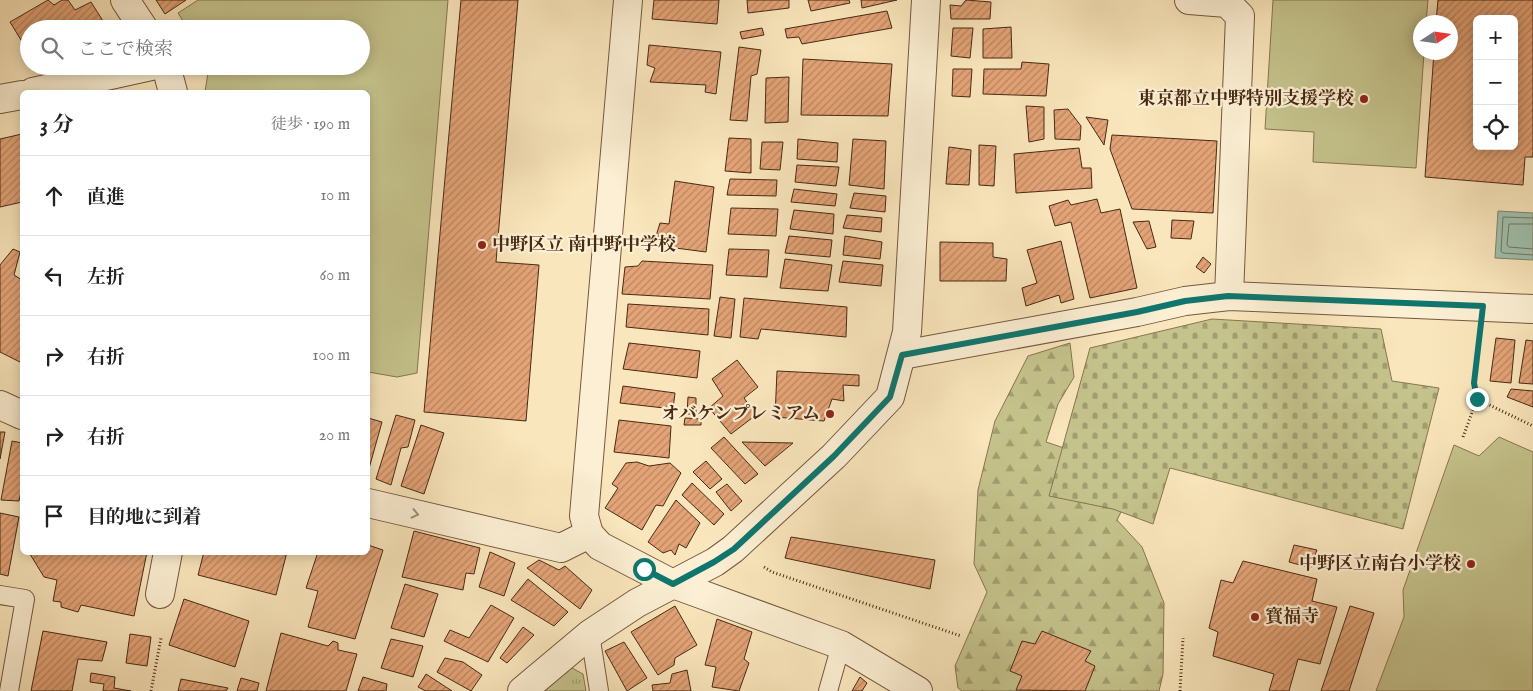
<!DOCTYPE html>
<html lang="ja">
<meta charset="utf-8">
<style>
:root{--surface:#fff;--page:#f6f6f6;--text:#222;--muted:#767676;--line:#e0e0e0}
body{margin:0;font-family:"IM FELL English","Noto Serif JP",serif;background:var(--page);color:var(--text)}
.controls{position:absolute;right:15px;top:15px;display:grid;overflow:hidden;border-radius:8px;box-shadow:0 2px 12px #0003}
.controls button{width:45px;height:45px;display:grid;place-items:center;padding:0;border:0;border-bottom:1px solid var(--line);background:var(--surface);color:var(--text);font:25px sans-serif}
.compass{position:absolute;left:1413px;top:15px;width:45px;height:45px;border-radius:50%;background:var(--surface);box-shadow:0 2px 12px #0003;rotate:78deg}
.stop{position:absolute;width:15px;height:15px;margin:-11px;border:4px solid #0f766e;border-radius:50%;background:#fff}
.stop.end{background:#0f766e;border-color:#fff;box-shadow:0 1px 5px #0008}
.list{margin:0;padding:0;list-style:none}
h2{display:flex;justify-content:space-between;align-items:center;height:65px;margin:0;padding:0 20px;font-size:21px}
h2 small{font-size:16px;font-weight:400;color:var(--muted)}
.list li{display:grid;grid-template-columns:32px 1fr auto;gap:15px;align-items:center;box-sizing:border-box;height:80px;padding:0 20px;border-top:1px solid var(--line)}
.list b{display:block;font-size:19px;white-space:nowrap}
.list em{font-size:16px;font-style:normal;color:var(--muted)}
.icon{flex:none;width:28px;height:28px;fill:none;stroke:currentColor;stroke-width:2;stroke-linecap:round;stroke-linejoin:round}
.map{position:relative;flex:none;width:1533px;height:691px;overflow:hidden}
.search{position:absolute;background:var(--surface);box-shadow:0 2px 12px #0003;left:20px;top:20px;width:350px;height:55px;display:flex;align-items:center;gap:12px;box-sizing:border-box;padding:0 18px;border-radius:28px;color:var(--muted);font-size:19px}
.panel{position:absolute;background:var(--surface);box-shadow:0 2px 12px #0003;left:20px;top:90px;width:350px;height:465px;border-radius:8px}
.map>svg:first-child{display:block}
.forest{fill:url(#forest-firs);stroke:#867650}
.cemetery{fill:url(#cemetery-stones);stroke:#867650}
.park{fill:url(#park-tufts);stroke:#867650}
.pitch{fill:#c5c38c;stroke:#867650}
.water{fill:#9fc0ad;stroke:#7c846f}
.lines{fill:none;stroke-linecap:round;stroke-linejoin:round}
.shore{stroke:#747460;stroke-width:1}
.building{fill:url(#building-hatch);stroke:#482913;fill-rule:evenodd}
.service-casing{stroke:#74583d;stroke-width:20}
.minor-casing{stroke:#74583d;stroke-width:30}
.path{stroke:#482913;stroke-width:3;stroke-dasharray:1 2.5;stroke-linecap:butt}
.service{stroke:#fcefd3;stroke-width:18}
.minor{stroke:#fcefd3;stroke-width:28}
.oneway{stroke:#a28c73}
.route{stroke:#0f766e;stroke-width:6}
.poi-dot{fill:#8f2418;stroke:#fcefd3;stroke-width:2}
.labels{text-anchor:middle;dominant-baseline:central;stroke-width:4.5;stroke-linejoin:round;paint-order:stroke}
.poi-label{font-size:18px;font-weight:bold;fill:#482913;stroke:#fcefd3;text-anchor:end}
</style>
<div class="map">
<svg width="1533" height="691" viewBox="0 0 1533 691">
<defs>
<pattern id="forest-firs" width="22" height="20" patternUnits="userSpaceOnUse" patternTransform="scale(1.25)"><rect width="22" height="20" fill="#c5c38c"/><path d="M5 1l3.5 6h-7zM16 11l3.5 6h-7z" fill="#a29e71"/></pattern>
<pattern id="cemetery-stones" width="16" height="16" patternUnits="userSpaceOnUse" patternTransform="scale(1.25)"><rect width="16" height="16" fill="#c5c38c"/><path d="M2 7V4a2 2 0 0 1 4 0v3zM10 15v-3a2 2 0 0 1 4 0v3z" fill="#a29e71"/></pattern>
<pattern id="park-tufts" width="24" height="20" patternUnits="userSpaceOnUse" patternTransform="scale(1.25)"><rect width="24" height="20" fill="#c5c38c"/><path d="M3 7l-1-3M5 7V3M7 7l1-3M15 17l-1-3M17 17v-4M19 17l1-3" fill="none" stroke="#a29e71"/></pattern>
<pattern id="building-hatch" width="6" height="6" patternUnits="userSpaceOnUse" patternTransform="scale(1.25)"><rect width="6" height="6" fill="#e4a477"/><path d="M-1 1l2-2M0 6l6-6M5 7l2-2" fill="none" stroke="#bb8660"/></pattern>
</defs>
<rect width="100%" height="100%" fill="#fae6bc"/>
<filter id="stains"><feTurbulence type="fractalNoise" baseFrequency=".004" numOctaves="4"/><feColorMatrix values="0 0 0 0 .2 0 0 0 0 .09 0 0 0 0 .02 0 0 0 .5 -.17"/></filter>
<radialGradient id="worn" r=".72"><stop offset=".6" stop-color="#630" stop-opacity="0"/><stop offset="1" stop-color="#630" stop-opacity=".3"/></radialGradient>
<path class="forest" d="M1070,343l4,34 -16,27 -12,38 36,12 53,30 -18,36 25,27 22,56 -1,71 -4,17h-197l-4,-3 -3,-22 32,-74 -13,-28 4,-74 17,-69 33,-65z"/>
<path class="cemetery" d="M1212,319l169,10 11,52 47,7 -36,141 -233,-61 -17,56 -40,-15 -64,-13 41,-148z"/>
<path class="park" d="M570,667l13,7 3,17h-41z"/>
<g class="pitch">
<path d="M198,0h250l-31,373 -20,4 -29,-5v-280h-163l4,-26h152v-37h-173l-10,-16z"/>
<path d="M1273,0h155l-2,22h-6v30l4,1 -8,115 -103,-6 1,-30 -49,-3z"/>
<path d="M1499,437l34,15v239h-157l28,-74 -1,-27 51,-145 25,11z"/>
</g>
<path class="water" d="M1498,211l35,2v47l-38,-2z"/>
<g class="lines">
<g class="shore">
<path d="M1533,218l-30,-1 -2,34 2,2 30,2"/>
<path d="M1533,224h-24l-2,21 2,2 24,2"/>
</g>
</g>
<g class="building">
<path d="M48,0l6,5 8,-5h6l7,10 16,-8 17,27h-79v24l-19,-31z"/>
<path d="M156,0h30l-21,14z"/>
<path d="M461,0h57l-22,262 43,3 -13,156 -102,-9z"/>
<path d="M654,0h65l-2,24 -65,-5z"/>
<path d="M747,0h42v8l-41,5z"/>
<path d="M808,0h41l1,3 -39,8z"/>
<path d="M861,0h36l-35,8z"/>
<path d="M966,0l25,2 -1,17h-39l-1,-14 11,1z"/>
<path d="M1438,0h95v157h-8l-2,28 -98,-8 9,-125h16v-30h-14zM1477,19h37v127h-37z"/>
<path d="M887,11l5,17 -90,16 -3,-7 -12,1 -2,-9z"/>
<path d="M1011,27l1,31h-29v-29z"/>
<path d="M762,28l2,7 -22,4 -2,-7z"/>
<path d="M953,28h20l-3,30 -19,-2z"/>
<path d="M649,45l72,7 -5,42 -11,-2 1,-7 -56,-3 5,-14 -8,-3z"/>
<path d="M739,47l22,3 -4,24 -6,2 -4,45 -17,-1z"/>
<path d="M803,59l89,5 -4,52 -87,-1z"/>
<path d="M1022,62l27,2 -3,32 -63,-2 1,-25h37z"/>
<path d="M953,69h19l-2,28 -18,-1z"/>
<path d="M789,77l-1,45 -23,1 1,-45z"/>
<path d="M1026,106l18,1v32l-15,3z"/>
<path d="M1068,109l13,17 -1,14 -25,-1 -1,-29z"/>
<path d="M1086,117l22,3 -4,25z"/>
<path d="M22,134v68l-22,5v-68z"/>
<path d="M1112,135l105,6 -4,72 -81,-4 -22,-60z"/>
<path d="M729,138l22,1v34l-26,-2z"/>
<path d="M798,139l40,4 -1,19 -40,-3z"/>
<path d="M853,139l33,2 -2,48 -35,-4z"/>
<path d="M762,142h21l-3,28 -20,-1z"/>
<path d="M979,145l17,1 -2,40 -15,-1z"/>
<path d="M949,147l22,3 -2,35 -23,-1z"/>
<path d="M1079,148l3,20h9l1,20 -76,5 -2,-39z"/>
<path d="M797,165l42,2 -3,19 -41,-4z"/>
<path d="M730,179l47,1 -1,16 -49,-1z"/>
<path d="M675,181l39,6 -8,65 -38,-5 2,-10 -14,-1 4,-13 9,1z"/>
<path d="M794,189l43,5 -2,12 -44,-4z"/>
<path d="M854,193l32,3 -1,16 -35,-4z"/>
<path d="M1097,199l4,14 19,-4 17,79 -47,10 -19,-76 -16,4 -6,-20 19,-6 3,5z"/>
<path d="M731,208l47,1 -2,27 -48,-2z"/>
<path d="M794,210l40,4 -1,20 -43,-5z"/>
<path d="M847,215l35,3 -1,14 -38,-4z"/>
<path d="M1172,220l22,1 -3,18 -20,-1z"/>
<path d="M1149,221l7,26 -9,2 -14,-27z"/>
<path d="M789,236l43,4 -2,17 -45,-4z"/>
<path d="M845,236l37,6 -2,17 -37,-4z"/>
<path d="M1061,241l13,58 -13,4 -2,-8 -33,11 -4,-18 15,-5 -10,-33z"/>
<path d="M940,242l53,1v14l14,2 -1,22h-66z"/>
<path d="M13,249l7,3 -6,23 8,5v83l-22,-11v-87z"/>
<path d="M729,249l40,1 -2,27 -41,-2z"/>
<path d="M1203,257l8,7 -7,9 -8,-6z"/>
<path d="M785,259l47,6 -4,26 -48,-3z"/>
<path d="M642,261l71,4 -3,34 -88,-5 3,-27 13,-1z"/>
<path d="M843,261l40,4 -2,21 -42,-4z"/>
<path d="M720,297l15,2 -4,39 -17,-2z"/>
<path d="M744,298l103,9 -1,30 -85,-8 -3,10 -18,-2z"/>
<path d="M628,304l81,5 -1,26 -82,-8z"/>
<path d="M1496,338l19,2 -4,43 -21,-2z"/>
<path d="M1526,340l7,1v43l-14,-1z"/>
<path d="M629,343l71,8 -3,27 -74,-9z"/>
<path d="M737,360l21,27 -14,11 12,17 -25,19 -22,-26 14,-12 -11,-17z"/>
<path d="M777,371l82,4v11l-16,-1 1,16 -12,-2 -8,22 -49,-4z"/>
<path d="M623,386l52,7 -2,16 -53,-6z"/>
<path d="M1511,389l22,2v16l-26,-10z"/>
<path d="M688,397l8,1v16h-9z"/>
<path d="M396,415l19,5 -7,27 -7,1 -10,37 -15,-6z"/>
<path d="M368,418l14,4 -14,50z"/>
<path d="M685,418l16,1v6h-17z"/>
<path d="M619,420l52,6 -2,32 -55,-6z"/>
<path d="M421,425l23,8 -20,61 -23,-8z"/>
<path d="M0,432h5l-5,27z"/>
<path d="M724,437l34,37 -13,10 -34,-36z"/>
<path d="M12,441l10,2v44l-3,14 -18,-1z"/>
<path d="M742,442l51,1 -28,23z"/>
<path d="M706,461l16,18 -12,10 -17,-17z"/>
<path d="M637,462l12,4 21,-3 11,10 -18,33 -7,-1 -14,25 -37,-22 13,-20 -6,-4 14,-21z"/>
<path d="M692,483l32,31 -10,11 -32,-30z"/>
<path d="M727,484l15,17 -11,10 -15,-19z"/>
<path d="M676,500l24,23 -14,25 -7,-4 -4,11 -4,-5 -8,3 -15,-11z"/>
<path d="M0,513l19,4 -11,59 -8,-2z"/>
<path d="M414,531l66,17 -6,26 -8,-1 -3,17 -61,-13z"/>
<path d="M791,537l144,23 -5,29 -145,-31z"/>
<path d="M368,545l15,5 -28,89 -47,-12 10,-36 -12,-3 12,-36h50z"/>
<path d="M1294,545l23,5 -6,18 -22,-6z"/>
<path d="M31,552h116l-13,64 -53,-11 -3,7 -17,-5v-5l-8,-1 4,-21 -13,-3 -14,-23z"/>
<path d="M204,552h83l-11,43 -78,-20z"/>
<path d="M490,552l25,11 -11,33 -25,-9z"/>
<path d="M539,560l20,10 6,-4 27,24 -12,19 -53,-41z"/>
<path d="M1243,561l74,18 -5,22 25,6 -17,57 -22,-5 -9,32h-20l5,-17 -61,-18 5,-24 -9,-4 12,-48 12,3z"/>
<path d="M528,579l40,33 -14,14 -43,-26z"/>
<path d="M405,584l33,10 -14,43 -33,-9z"/>
<path d="M184,599l65,22 -14,46 -66,-22z"/>
<path d="M491,605l23,13 -26,44 -44,-21 6,-11 19,8z"/>
<path d="M675,606l22,39 -22,13 -1,7 -16,10 -27,-43z"/>
<path d="M1350,606l24,7 -25,78h-28z"/>
<path d="M717,619l35,13 -8,27 5,4 -10,28 -27,-4 4,-20 -11,-2z"/>
<path d="M523,627l11,8 -27,28 -7,-5z"/>
<path d="M43,631l64,11 -5,19 -24,-2 -6,32h-41z"/>
<path d="M1042,631l49,20 -6,10 10,5 -10,25 -69,-1 6,-14 -12,-5 12,-30 13,3z"/>
<path d="M281,633l47,13 5,-5 5,2v7l19,4 -11,37h-80z"/>
<path d="M130,634l21,3 -4,29 -21,-3z"/>
<path d="M391,639l32,7 -10,31 -32,-9z"/>
<path d="M624,642l23,36 -20,13 -22,-40z"/>
<path d="M445,658l18,4 19,13 -11,16 -34,-19z"/>
<path d="M687,670l4,21h-38l-1,-6 18,-2 2,-9z"/>
<path d="M91,673l24,4 -1,11 17,3h-28l1,-7 -14,-2z"/>
<path d="M426,674l26,17h-26l-8,-4z"/>
<path d="M363,677l24,7 -1,7h-28z"/>
<path d="M860,677l7,6 -5,8h-10z"/>
<path d="M241,678l18,5 -2,8h-20z"/>
<path d="M181,679l47,9 -2,3h-48z"/>
</g>
<g class="lines">
<g class="service-casing">
<g id="service">
<path d="M0,595l25,4 -16,92"/>
<path d="M590,634l9,57"/>
<path d="M828,691l13,-46"/>
</g>
</g>
<g class="minor-casing">
<g id="minor">
<path d="M125,0l19,29"/>
<path d="M628,0l-44,516 5,18 11,12 73,38 168,61 77,46"/>
<path d="M1189,0l38,3 13,13 -11,280"/>
<path d="M166,66l7,26"/>
<path d="M33,92l118,-26"/>
<path d="M0,99l22,-4"/>
<path d="M902,355l235,-43 48,-11 44,-5 304,13"/>
<path d="M0,405l22,10"/>
<path d="M368,503l193,45 28,-14"/>
<path d="M160,594l8,-42"/>
<path d="M522,691l68,-57 47,-31 78,-41 18,-13 101,-93 56,-59 17,-65 19,-332"/>
</g>
</g>
<g class="path">
<path d="M1479,340l-5,43 3,16 56,27"/>
<path d="M1463,437l14,-38"/>
<path d="M764,567l8,5 189,64"/>
<path d="M151,691l10,-53"/>
<path d="M1180,691l3,-53"/>
</g>
<use href="#service" class="service"/>
<use href="#minor" class="minor"/>
</g>
<defs><path id="oneway-chevron" d="M-2-3.5L2.5 0L-2 3.5" fill="none" stroke-width="1.6" stroke-linecap="round" stroke-linejoin="round" transform="scale(1.25)"/></defs>
<use class="oneway" href="#oneway-chevron" transform="translate(415 514) rotate(13)"/>
<g class="lines">
<path class="route" d="M644,569l29,15 41,-22 20,-13 100,-93 56,-59 12,-42 235,-43 48,-11 43,-5 255,10 -9,77 3,16"/>
</g>
<g class="poi-dot">
<circle cx="1364" cy="99" r="5"/>
<circle cx="482" cy="245" r="5"/>
<circle cx="830" cy="414" r="5"/>
<circle cx="1471" cy="564" r="5"/>
<circle cx="1255" cy="617" r="5"/>
</g>
<g class="labels">
<g class="poi-label">
<text x="1354" y="99">東京都立中野特別支援学校</text>
<text x="492" y="245" text-anchor="start">中野区立 南中野中学校</text>
<text x="820" y="414">オバケンプレミアム</text>
<text x="1461" y="564">中野区立南台小学校</text>
<text x="1265" y="617" text-anchor="start">寳福寺</text>
</g>
</g>
<rect width="100%" height="100%" filter="url(#stains)"/>
<rect width="100%" height="100%" fill="url(#worn)"/>
</svg>
<div class="controls">
<button>+</button>
<button>−</button>
<button><svg class="icon" aria-label="locate" viewBox="0 0 24 24"><circle cx="12" cy="12" r="6"/><path d="M12 2v4M12 18v4M2 12h4M18 12h4"/></svg></button>
</div>
<svg class="compass" viewBox="-18 -18 36 36"><path d="M0-13l5 13h-10z" fill="#e53935"/><path d="M0 13l5-13h-10z" fill="#767676"/></svg>
<div class="stop" style="left:644px;top:569px"></div>
<div class="stop end" style="left:1477px;top:399px"></div>
<div class="search"><svg class="icon" aria-label="search" viewBox="0 0 24 24"><circle cx="10" cy="10" r="6"/><path d="M15 15l6 6"/></svg>ここで検索</div>
<section class="panel">
<h2>3 分<small>徒歩 · 190 m</small></h2>
<ul class="list">
<li><svg class="icon" aria-label="ahead" viewBox="0 0 24 24"><path d="M12 20V5M6 11l6-6 6 6"/></svg><div><b>直進</b></div><em>10 m</em></li>
<li><svg class="icon" aria-label="left" viewBox="0 0 24 24"><path d="M17 20v-9H6M10 6l-5 5 5 5"/></svg><div><b>左折</b></div><em>60 m</em></li>
<li><svg class="icon" aria-label="right" viewBox="0 0 24 24"><path d="M7 20v-9h11M14 6l5 5-5 5"/></svg><div><b>右折</b></div><em>100 m</em></li>
<li><svg class="icon" aria-label="right" viewBox="0 0 24 24"><path d="M7 20v-9h11M14 6l5 5-5 5"/></svg><div><b>右折</b></div><em>20 m</em></li>
<li><svg class="icon" aria-label="arrive" viewBox="0 0 24 24"><path d="M6 21V4h12l-3 4 3 4H6"/></svg><div><b>目的地に到着</b></div></li>
</ul>
</section>
</div>
